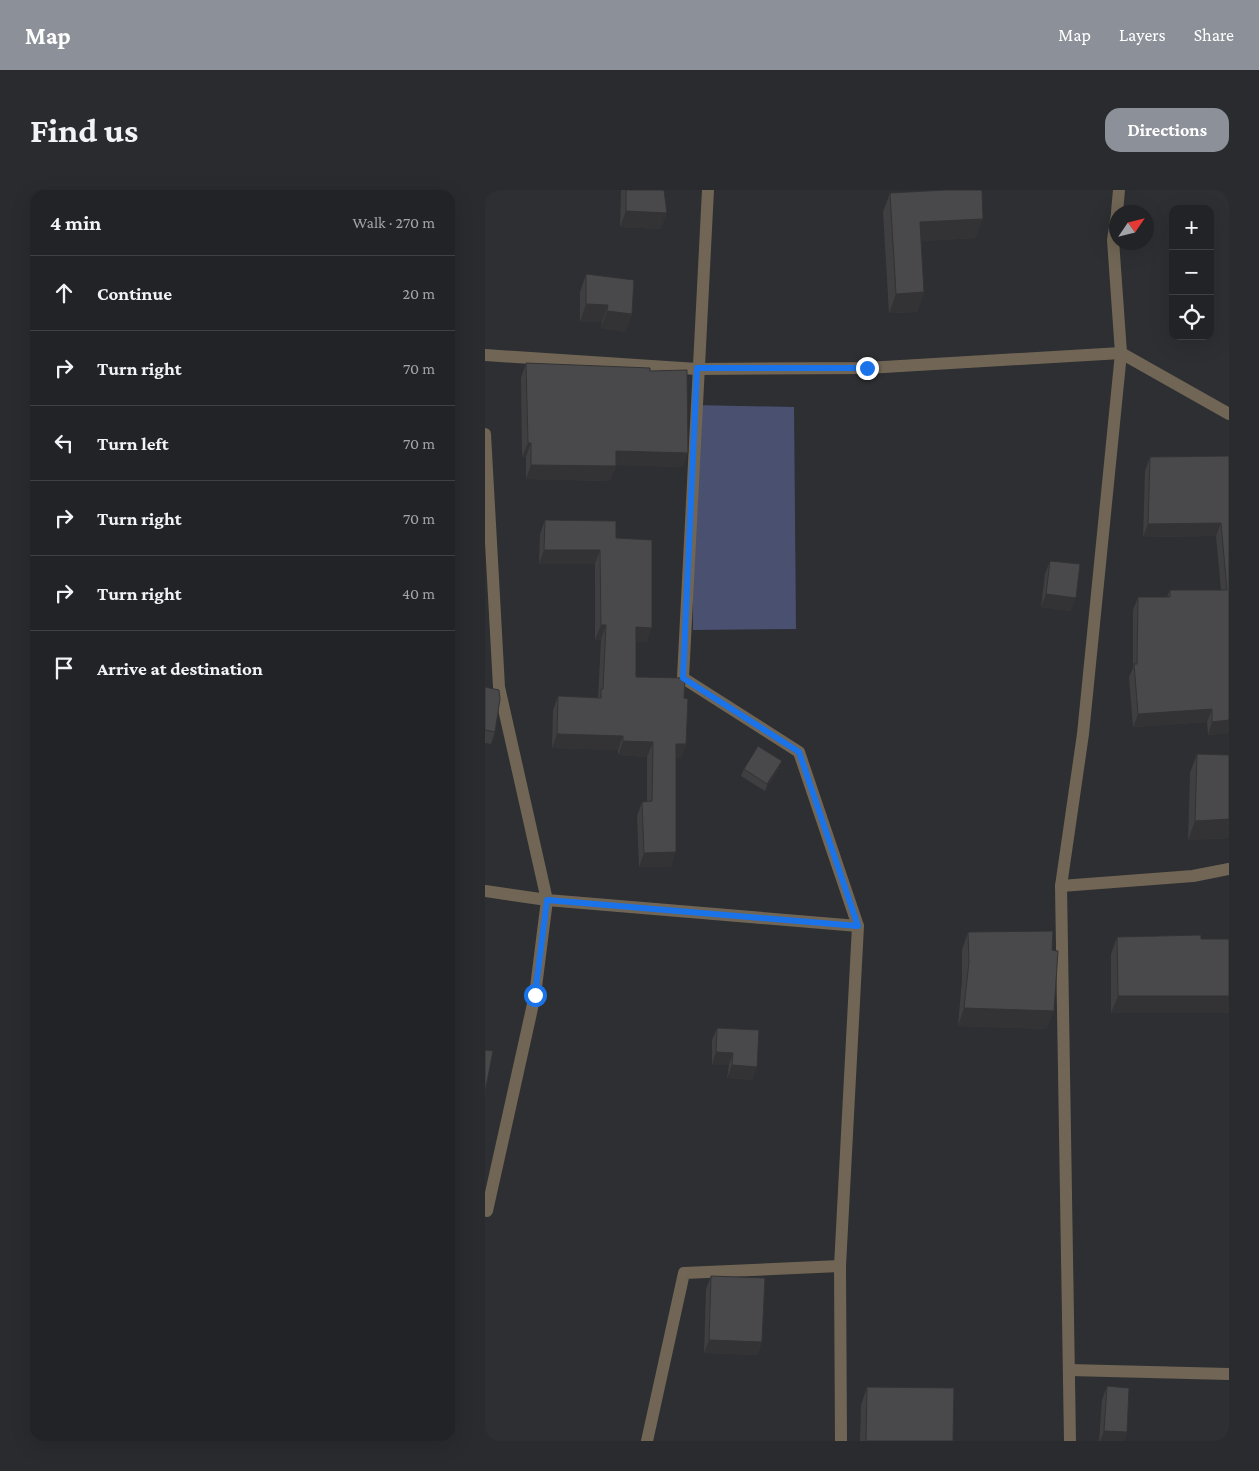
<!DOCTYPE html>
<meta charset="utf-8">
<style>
:root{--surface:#222326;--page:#2a2b2e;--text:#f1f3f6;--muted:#a2a4a7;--line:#3f4043;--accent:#8c9099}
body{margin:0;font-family:"Crimson Pro",serif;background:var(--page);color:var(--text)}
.controls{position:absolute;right:15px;top:15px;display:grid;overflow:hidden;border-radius:10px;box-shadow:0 5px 20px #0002}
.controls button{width:45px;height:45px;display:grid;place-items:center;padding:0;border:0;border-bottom:1px solid var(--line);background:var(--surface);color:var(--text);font:25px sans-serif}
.compass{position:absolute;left:624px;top:15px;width:45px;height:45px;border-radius:50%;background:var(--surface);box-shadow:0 5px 20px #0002;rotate:55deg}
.stop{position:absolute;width:15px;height:15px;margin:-11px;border:4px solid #1a73e8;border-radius:50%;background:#fff}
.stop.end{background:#1a73e8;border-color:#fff;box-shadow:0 1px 5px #0008}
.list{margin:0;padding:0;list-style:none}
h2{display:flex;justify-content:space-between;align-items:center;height:65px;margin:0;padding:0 20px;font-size:21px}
h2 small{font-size:16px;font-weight:400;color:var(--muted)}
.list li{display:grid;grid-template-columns:32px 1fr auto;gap:15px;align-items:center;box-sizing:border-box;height:75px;padding:0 20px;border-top:1px solid var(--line)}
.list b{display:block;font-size:19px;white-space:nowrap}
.list em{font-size:16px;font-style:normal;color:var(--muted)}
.icon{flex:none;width:28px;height:28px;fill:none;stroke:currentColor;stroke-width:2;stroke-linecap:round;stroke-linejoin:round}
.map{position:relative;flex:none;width:744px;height:1251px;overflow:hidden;border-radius:15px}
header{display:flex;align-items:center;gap:30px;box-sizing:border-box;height:70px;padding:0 25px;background:var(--accent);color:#fff}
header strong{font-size:24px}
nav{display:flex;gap:28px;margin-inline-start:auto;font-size:18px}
.intro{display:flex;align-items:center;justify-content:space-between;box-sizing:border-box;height:120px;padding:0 30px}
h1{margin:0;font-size:35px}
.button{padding:12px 22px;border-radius:15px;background:var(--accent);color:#fff;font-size:18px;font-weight:700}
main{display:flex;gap:30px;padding:0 30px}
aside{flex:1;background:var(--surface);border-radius:15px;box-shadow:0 5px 20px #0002}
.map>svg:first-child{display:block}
.green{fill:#4a5070}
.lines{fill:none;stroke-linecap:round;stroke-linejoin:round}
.minor{stroke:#716655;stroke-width:12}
.wall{fill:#3f3f41}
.shaded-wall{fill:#333335}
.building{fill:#49494c;stroke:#333335}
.route{stroke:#1a73e8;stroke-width:6}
</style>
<header>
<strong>Map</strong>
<nav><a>Map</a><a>Layers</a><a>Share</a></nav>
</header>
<div class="intro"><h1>Find us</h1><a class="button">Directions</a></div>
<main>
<aside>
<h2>4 min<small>Walk · 270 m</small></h2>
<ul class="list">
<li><svg class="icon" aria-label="ahead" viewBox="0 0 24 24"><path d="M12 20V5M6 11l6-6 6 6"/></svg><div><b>Continue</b></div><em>20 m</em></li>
<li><svg class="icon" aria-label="right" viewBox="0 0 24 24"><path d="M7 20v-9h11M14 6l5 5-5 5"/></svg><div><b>Turn right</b></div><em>70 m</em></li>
<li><svg class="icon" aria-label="left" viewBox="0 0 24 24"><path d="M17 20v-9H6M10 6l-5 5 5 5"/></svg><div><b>Turn left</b></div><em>70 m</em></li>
<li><svg class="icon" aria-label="right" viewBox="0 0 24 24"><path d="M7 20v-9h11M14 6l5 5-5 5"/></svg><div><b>Turn right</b></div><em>70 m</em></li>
<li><svg class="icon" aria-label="right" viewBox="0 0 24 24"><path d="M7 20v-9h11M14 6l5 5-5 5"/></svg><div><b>Turn right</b></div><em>40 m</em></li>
<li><svg class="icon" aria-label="arrive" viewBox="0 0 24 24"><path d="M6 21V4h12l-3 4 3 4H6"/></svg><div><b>Arrive at destination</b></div></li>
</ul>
</aside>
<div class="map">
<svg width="744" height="1251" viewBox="0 0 744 1251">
<rect width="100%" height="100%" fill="#2e2f32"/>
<path class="green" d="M208,215l101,2 2,222 -103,1z"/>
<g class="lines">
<g class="minor">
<path d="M632,22l2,-22"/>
<path d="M0,165l212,14 170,-1 254,-15 108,61"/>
<path d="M0,244l14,253 48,213 311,26"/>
<path d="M576,696l132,-10 36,-7"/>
<path d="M0,701l62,9 -12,95 -48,216"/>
<path d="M355,1076l1,175"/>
<path d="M584,1180l160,4"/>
<path d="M162,1251l37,-168 156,-7 18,-340 -59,-174 -116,-74 25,-488"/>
<path d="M585,1251l-9,-555 22,-152 38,-381 -8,-113 4,-26"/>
</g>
</g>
<g class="wall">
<path d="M136,0h43l-3,39 -41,-2z"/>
<path d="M405,3l86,45 -55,3 3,51 -7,20 -28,1 -6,-101z"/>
<path d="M101,84l46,40 -7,18 -24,-4 1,-6h-22v-30z"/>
<path d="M41,173l124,8 33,96 -67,-2 -6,16 -84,-2v-22h-4l-1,-79z"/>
<path d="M744,266v277l-21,2 -1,-13 -74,5 -4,-50 4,-9v-58l5,-13h29l3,-7h51l-5,-54 -73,1 2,-66 5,-14z"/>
<path d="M60,330l71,18 31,104 -11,-1v36l48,21 2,46 -5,14h-5l-5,109h-32l-2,-51 5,-14h5v-45l-29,-2v-5l-66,-2 1,-38 5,-14 40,2 3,-58h-6v-76h-56l1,-30z"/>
<path d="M565,371l21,50 -30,-4 4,-33z"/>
<path d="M0,497l10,45 -4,12 -6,-1z"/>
<path d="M712,564l32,1v83l-41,2 2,-67z"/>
<path d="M294,578l-14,23 -24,-15 3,-7z"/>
<path d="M483,742l79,97 -89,-3 4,-46v-30z"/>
<path d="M716,745l-90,78v-59l6,-17z"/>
<path d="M232,838l36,52 -26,-2 2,-13h-17v-25z"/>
<path d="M226,1086l51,66 -5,13 -53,-2 2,-64z"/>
<path d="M622,1196l20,46 -3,9h-25l3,-41z"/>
<path d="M382,1197l86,54h-93l1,-36z"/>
</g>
<g class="shaded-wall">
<path d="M141,21l41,2 -6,16 -41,-2z"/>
<path d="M498,29l-7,19 -63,4 7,-20z"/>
<path d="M439,102l-7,20 -28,1 7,-19z"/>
<path d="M101,114l22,1 -6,17h-22z"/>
<path d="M122,121l25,3 -7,18 -24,-4z"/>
<path d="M43,253h3l-5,14h-4z"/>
<path d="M131,261l72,2 -5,14 -73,-2z"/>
<path d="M46,275l85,1 -6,15 -84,-2z"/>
<path d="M736,333l-5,13 -73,1 5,-13z"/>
<path d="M59,360h56l-5,14h-56z"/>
<path d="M561,404l30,4 -5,13 -30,-4z"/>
<path d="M116,435h5l-5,15h-6z"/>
<path d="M151,437l16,1 -5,14 -16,-1z"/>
<path d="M727,519l-5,13 -74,5 5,-13z"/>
<path d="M744,530v13l-21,2 4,-13z"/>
<path d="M72,544l66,2 -5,14 -66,-2z"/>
<path d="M138,551l30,1 -6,15 -29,-2z"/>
<path d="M191,554h10l-5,14h-10z"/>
<path d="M297,571l-3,7 -14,23 2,-7z"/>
<path d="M744,629v19l-41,2 7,-19z"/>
<path d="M191,662l-5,15h-32l5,-14z"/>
<path d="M633,806h111v17h-118z"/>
<path d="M479,818l90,3 -7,18 -89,-3z"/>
<path d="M231,862l17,1 -4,12h-17z"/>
<path d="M247,875l25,2 -4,13 -26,-2z"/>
<path d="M224,1150l53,2 -5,13 -53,-2z"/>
<path d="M619,1241l23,1 -3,9h-24z"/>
</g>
<g class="building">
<path d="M141,0h38l3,23 -41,-2z"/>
<path d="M460,0h37l1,29 -63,3 4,70 -28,2 -6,-101z"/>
<path d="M101,84l48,6 -2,34 -25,-3 1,-6 -22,-1z"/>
<path d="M41,173l124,5v3l37,-1 1,83 -72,-2v15l-85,-1v-22h-3z"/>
<path d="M744,266v264l-17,2v-13l-74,5 -4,-50h3l1,-67h32v-7h57l-6,-67 -73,1 2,-67z"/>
<path d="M60,330l71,1v17l36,2v88l-16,-1v50l49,1 -1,20 4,1 -2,45h-10v108l-32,1 -2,-51 10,-1 1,-59 -30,-1v-5l-66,-2 1,-38 43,2v-9h2l3,-64h-5l-1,-75h-56z"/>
<path d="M565,371l30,3 -4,34 -30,-4z"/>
<path d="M0,497l14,3 1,9 -5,33 -10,-2z"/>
<path d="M273,556l24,15 -15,23 -23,-15z"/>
<path d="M712,564l32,1v64l-34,2z"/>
<path d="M568,741l-1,19 6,1 -4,60 -90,-3 5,-46 -1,-30z"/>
<path d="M716,745v4h28v57h-111l-1,-59z"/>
<path d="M232,838l42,2 -2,37 -25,-2 1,-12 -17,-1z"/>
<path d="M0,860l8,1 -8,41z"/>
<path d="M226,1086l54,2 -3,64 -53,-2z"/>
<path d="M622,1196l22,2 -2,44 -23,-1z"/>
<path d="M382,1197l87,1 -1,53h-87z"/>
</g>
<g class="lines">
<path class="route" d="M50,805l12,-95 311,26 -59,-174 -116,-74 14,-310h170"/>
</g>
</svg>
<div class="controls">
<button>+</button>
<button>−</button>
<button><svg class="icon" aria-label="locate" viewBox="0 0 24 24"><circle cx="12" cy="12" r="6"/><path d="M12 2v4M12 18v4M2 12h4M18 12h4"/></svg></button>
</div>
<svg class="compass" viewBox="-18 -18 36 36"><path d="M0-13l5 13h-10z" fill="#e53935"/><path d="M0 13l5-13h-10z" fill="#a2a4a7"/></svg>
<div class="stop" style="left:50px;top:805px"></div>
<div class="stop end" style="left:382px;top:178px"></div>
</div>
</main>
